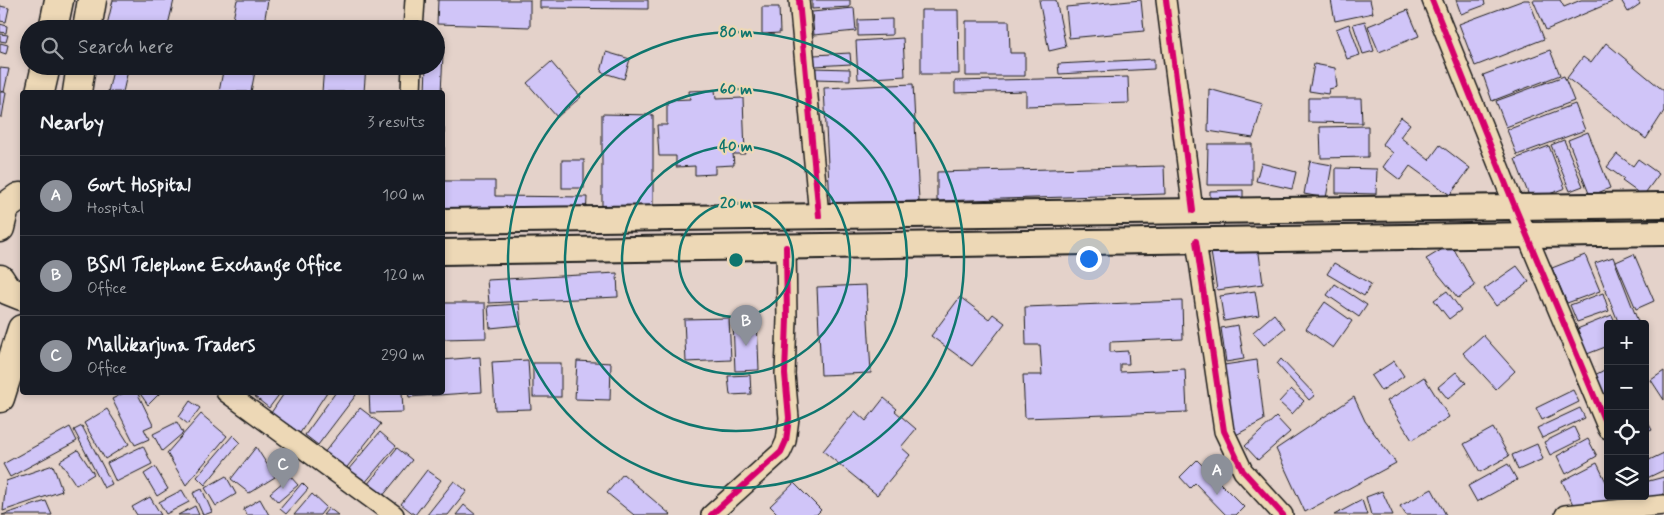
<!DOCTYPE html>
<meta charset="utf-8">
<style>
:root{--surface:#171b24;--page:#242831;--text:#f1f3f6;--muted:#9ea1a6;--line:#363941;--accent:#8c9099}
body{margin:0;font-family:Mynerve,sans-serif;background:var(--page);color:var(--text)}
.controls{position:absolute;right:15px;bottom:15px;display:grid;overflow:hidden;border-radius:5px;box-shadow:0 2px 8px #0003}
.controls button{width:45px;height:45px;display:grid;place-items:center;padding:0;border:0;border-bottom:1px solid var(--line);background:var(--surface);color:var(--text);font:25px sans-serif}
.you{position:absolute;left:1088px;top:258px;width:18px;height:18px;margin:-12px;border:4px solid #fff;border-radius:50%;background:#1a73e8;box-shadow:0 0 0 8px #1a73e833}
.badge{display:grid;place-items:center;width:32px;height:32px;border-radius:50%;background:var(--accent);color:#fff;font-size:16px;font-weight:700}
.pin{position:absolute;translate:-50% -41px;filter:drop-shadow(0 1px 2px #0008)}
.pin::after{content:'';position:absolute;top:26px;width:18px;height:15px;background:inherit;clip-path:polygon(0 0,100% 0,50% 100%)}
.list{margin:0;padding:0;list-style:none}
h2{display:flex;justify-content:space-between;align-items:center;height:65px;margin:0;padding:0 20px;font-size:21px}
h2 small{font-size:16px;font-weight:400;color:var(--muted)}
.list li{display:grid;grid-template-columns:32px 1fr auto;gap:15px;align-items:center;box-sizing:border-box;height:80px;padding:0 20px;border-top:1px solid var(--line)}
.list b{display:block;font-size:19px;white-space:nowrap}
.list p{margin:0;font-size:16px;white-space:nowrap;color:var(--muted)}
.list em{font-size:16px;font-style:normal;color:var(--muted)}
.icon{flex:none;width:28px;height:28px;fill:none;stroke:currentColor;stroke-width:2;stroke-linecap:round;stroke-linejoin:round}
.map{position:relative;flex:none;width:1664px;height:515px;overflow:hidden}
.search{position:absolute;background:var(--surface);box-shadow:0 2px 8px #0003;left:20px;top:20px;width:425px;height:55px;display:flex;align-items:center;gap:12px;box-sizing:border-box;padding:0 18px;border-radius:28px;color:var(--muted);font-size:19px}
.panel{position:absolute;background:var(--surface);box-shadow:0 2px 8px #0003;left:20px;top:90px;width:425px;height:305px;border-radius:5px}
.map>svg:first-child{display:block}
.building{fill:#d0c5f8;stroke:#1c1c1c}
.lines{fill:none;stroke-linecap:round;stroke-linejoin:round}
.minor-casing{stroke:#1c1c1c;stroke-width:22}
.major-casing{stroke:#1c1c1c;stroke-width:28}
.highway-casing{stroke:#1c1c1c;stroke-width:31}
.minor{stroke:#edd8b6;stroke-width:19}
.major{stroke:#edd8b6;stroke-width:24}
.highway{stroke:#edd8b6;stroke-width:28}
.cycleway-casing{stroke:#edd8b6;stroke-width:9}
.cycleway{stroke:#d6006c;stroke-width:6}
.ring{fill:none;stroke:#0f766e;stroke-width:2.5}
.centre{fill:#0f766e;stroke:#edd8b6;stroke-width:2.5}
.ring-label{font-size:15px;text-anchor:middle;font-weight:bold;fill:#0f766e;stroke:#edd8b6;stroke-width:4.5;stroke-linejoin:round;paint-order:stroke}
</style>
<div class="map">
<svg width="1664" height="515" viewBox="0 0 1664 515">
<rect width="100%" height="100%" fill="#e4d2ca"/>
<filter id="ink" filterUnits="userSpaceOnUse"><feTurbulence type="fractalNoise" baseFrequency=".02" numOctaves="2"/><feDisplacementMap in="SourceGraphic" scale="10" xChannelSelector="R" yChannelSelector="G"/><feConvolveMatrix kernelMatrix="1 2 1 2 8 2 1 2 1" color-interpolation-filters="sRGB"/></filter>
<g filter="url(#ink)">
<g class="building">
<path d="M113,0h61l-7,29h-61z"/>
<path d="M237,0h31l-5,29h-32z"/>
<path d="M438,0h92v27l-93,-3z"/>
<path d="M540,0h108v9l-108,-1z"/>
<path d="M812,0h38v7l-38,2z"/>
<path d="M1039,0h17l10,47 -17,4z"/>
<path d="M1141,0l3,31 -75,7 -3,-31z"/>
<path d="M1331,0h39l3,13 -38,8z"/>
<path d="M1456,0h28l1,5 -24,9z"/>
<path d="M1524,0h5l15,39 -69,27 -16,-42z"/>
<path d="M1533,0h27l4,7 17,-7h30l1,2 -66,28z"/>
<path d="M1621,0h16l3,4 -12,8z"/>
<path d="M0,6l9,2 -3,14 -6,-1z"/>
<path d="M762,7h17l1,26 -18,1z"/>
<path d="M854,8l2,23 -42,4 -2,-23z"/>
<path d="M921,10h37l1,64h-38z"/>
<path d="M1408,10l11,26 -40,16 -11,-26z"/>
<path d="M892,19v16l-34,1v-16z"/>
<path d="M966,21h43l1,32h15v23h-59z"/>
<path d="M1365,21l9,30 -11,3 -10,-30z"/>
<path d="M0,24l7,2 -1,7 -6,-1z"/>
<path d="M1349,24l11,31 -13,4 -11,-30z"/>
<path d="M0,34l8,1 -2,7 -6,-1z"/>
<path d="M436,35l8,1 -3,56h-16l1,-26h10z"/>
<path d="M903,38l2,38 -47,3 -2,-38z"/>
<path d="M0,43l8,2 -2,9 -6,-2z"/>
<path d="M1606,43l58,48v20l-18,28 -79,-61 16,-21 8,6z"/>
<path d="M1550,50l10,25 -68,26 -9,-26z"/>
<path d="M606,52l24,7 -6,20 -23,-7z"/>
<path d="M850,53l1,11 -36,2 -1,-11z"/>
<path d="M1154,59v10l-95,5 -1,-10z"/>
<path d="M551,62l30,35 -24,20 -30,-34z"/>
<path d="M1314,64l21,4 2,19 -8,2 -1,5 -19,-3z"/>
<path d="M114,66h15l-6,26h-15z"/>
<path d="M224,66h32l-5,26h-32z"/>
<path d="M324,66h42l-2,26h-42z"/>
<path d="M0,68l9,1 -5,23 -4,-1z"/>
<path d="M814,68l36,1v11l-36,-1z"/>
<path d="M1564,76l10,25 -68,26 -10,-26z"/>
<path d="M1128,77l1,26 -103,3v-15l-71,2v-12z"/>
<path d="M913,84l6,117 -89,2 -6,-115z"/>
<path d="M1209,89l54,15 -10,34 -45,-7z"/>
<path d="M715,90l1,9 27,-1 2,56h-12l1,11 -19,1v8l-20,1v-9l-19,1v-11h-17l-2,-31h10v-24l23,-1 -1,-9z"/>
<path d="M0,92h6l-4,25h-2z"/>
<path d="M1308,98h53l1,25 -54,-1z"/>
<path d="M1575,104l10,26 -68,25 -10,-25z"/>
<path d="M602,114l51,1v94h-51z"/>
<path d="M1401,117l9,7 -10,13 29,23 11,-15 30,23 -20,27 -40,-29 -10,14 -17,-13 10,-14 -11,-9z"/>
<path d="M1368,126v31l-47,1 -1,-31z"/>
<path d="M442,127h2v54h51v15l92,1 -1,20 -144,-2z"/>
<path d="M1588,132l22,56 -20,8 -22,-56z"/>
<path d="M1564,140l19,46 -13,5 -19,-46z"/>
<path d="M1208,144h44v41h-45z"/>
<path d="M1549,146l16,42 -34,13 -16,-42z"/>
<path d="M1617,154l16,12 5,-7 21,15 -16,22 -21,-15 2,-2 -17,-12z"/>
<rect x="562" y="160" width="22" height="28"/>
<path d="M1310,161l22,4 -6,33 -22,-4z"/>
<path d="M1261,163l35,9 -4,17 -36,-8z"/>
<path d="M1164,166l1,28 -228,7v-29z"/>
<path d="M1336,168l41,1 -1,25 -40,-1z"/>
<path d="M1243,190v18l-33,1v-18z"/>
<path d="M1451,244l24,42 -17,12 -32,-39z"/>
<path d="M1258,246l5,38 -46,6 -6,-38z"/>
<path d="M1634,254l20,47 -18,8 -20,-47z"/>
<path d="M1585,255l15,36 -33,12 -15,-35z"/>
<path d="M1613,257l26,67h-20l-24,-61z"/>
<path d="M1334,263l37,21 -7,12 -37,-22z"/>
<path d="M1517,266l12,16 -33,24 -12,-17z"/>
<path d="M617,273l1,24 -129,6 -2,-23z"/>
<path d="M1335,284l32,21 -8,12 -32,-22z"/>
<path d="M866,285l5,88 -50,2 -4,-88z"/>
<path d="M1255,291l4,24 -35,6 -4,-25z"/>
<path d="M1447,291l14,19 -12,9 -15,-19z"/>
<path d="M1603,293l6,18 -32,11 -7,-17z"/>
<path d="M960,297l29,22 4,-5 12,9 -33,43 -41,-30z"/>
<path d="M1182,301l1,38 -73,3v10l18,-1 1,13h-9v8l65,-3 2,43 -162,6 -2,-43h19l-2,-30h-14l-1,-38z"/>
<path d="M1325,302l27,19 -19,27 -27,-19z"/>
<path d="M442,303h43l1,35 -44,1z"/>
<path d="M519,304l2,21 -31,3 -2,-22z"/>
<path d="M1274,314l11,14 -21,17 -11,-13z"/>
<path d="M1612,315l4,9h-8v22l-21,8 -10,-25z"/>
<path d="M729,318l2,42 -45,2 -2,-43z"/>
<path d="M757,320l2,50 -24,1 -2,-50z"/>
<path d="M1238,325l6,34 -18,3 -5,-34z"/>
<path d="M1483,335l32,36 -19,18 -33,-36z"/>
<path d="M480,357l2,35 -73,5 -1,-5h34v-32z"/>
<path d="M1281,359l34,36 -6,5 -32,-36z"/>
<path d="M528,360l3,49 -36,1 -3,-48z"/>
<path d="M1257,360l7,60 -30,16 -10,-71z"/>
<path d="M577,361l34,2 -1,37 -35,-1z"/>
<path d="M1394,361l10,15 -23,15 -10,-15z"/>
<rect x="533" y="363" width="28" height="34"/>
<path d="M1608,368v34l-2,1 -13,-27z"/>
<path d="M1664,371v29l-13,-20z"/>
<path d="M1456,372l10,11 -18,16 -10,-12z"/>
<path d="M750,375l1,19 -21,1 -2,-19z"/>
<path d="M1424,377l25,40 -37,23 -25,-39z"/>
<path d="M1291,389l13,12 -12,13 -13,-12z"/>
<path d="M1573,390l6,12 -37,18 -6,-12z"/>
<path d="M126,392h11l16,33 -9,4 5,10 -14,6 -23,-46z"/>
<path d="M139,392h22l-13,13z"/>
<path d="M249,392h32l-12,16z"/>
<path d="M285,392h42l-27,41 -29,-20z"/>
<path d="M336,392h17l3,3 -38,50 -13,-10z"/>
<path d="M369,392h33l1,20 -33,1z"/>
<path d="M1354,397l11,24 31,42 -91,49 -29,-63z"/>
<path d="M884,398l13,11 -2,2 21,18 -15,18 9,8 -33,40 -54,-44 32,-40 11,10z"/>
<path d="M190,401l10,7 -12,16 -9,-7z"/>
<path d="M360,408l21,16 -37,47 -21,-17z"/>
<path d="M1580,408l5,10 -43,20 -5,-10z"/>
<path d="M107,409l22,35 -24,15 -21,-36z"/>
<path d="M201,414l26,22 -41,49 -19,-32z"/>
<path d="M1276,417l14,15 -32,28 -13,-14z"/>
<path d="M1645,417l7,13 -7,3z"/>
<path d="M177,422l6,11 -21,18 -9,-17z"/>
<path d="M82,426l30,58 -8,4 -30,-58z"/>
<path d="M70,427l7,14 -67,36 -7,-13z"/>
<path d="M1574,427l6,13 -30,15 -6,-13z"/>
<path d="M1493,428l16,28 -29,16 -16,-28z"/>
<path d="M380,432l16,14 -32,38 -16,-14z"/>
<path d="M233,435l7,7 -35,43 -8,-8z"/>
<path d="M1588,439l9,17 -31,18 -9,-18z"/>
<path d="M1537,444l6,15 -25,11 -6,-15z"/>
<path d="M143,446l9,18 -36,18 -9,-19z"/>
<path d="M256,447l19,30 -26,16 -18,-14z"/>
<path d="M397,448l15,12 -30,37 -15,-12z"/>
<path d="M78,450l16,24 -18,11 -16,-24z"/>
<path d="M1664,453v17l-19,9v-17z"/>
<path d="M1197,460l47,47 -8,8h-10l-31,-32 -5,5 -10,-11z"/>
<path d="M1597,463l11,23v10h4l4,8 -40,7 -14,-30z"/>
<path d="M1508,464l9,16 -40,22 -9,-16z"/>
<path d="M53,465l9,26 -59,20 3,-30z"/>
<path d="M155,467l13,22 -11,7 -13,-22z"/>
<path d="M427,470l14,10 -26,35 -14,-11z"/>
<path d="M623,474l48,41h-37l-27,-22z"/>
<path d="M226,476l10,18 -20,12 -11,-18z"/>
<path d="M290,476l8,9 -20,17 -8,-9z"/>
<path d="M1664,477v23l-17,3 -2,-21z"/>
<path d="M454,481l13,10 -19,24h-21z"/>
<path d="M302,483l6,6 -22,25 -6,-5z"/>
<path d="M794,483l27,27 -5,5h-37l-9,-9z"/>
<path d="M202,489l10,23 -8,3h-1l-10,-22z"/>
<path d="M1432,489l14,26h-40l-6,-9z"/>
<path d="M182,490l7,12 -23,12 -7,-12z"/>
<path d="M1382,491l11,24h-22l-5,-18z"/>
<path d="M312,494l14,13 -6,8h-26z"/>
<path d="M150,497l11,18h-24l-5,-8z"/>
<path d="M260,499l9,16h-22l-4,-6z"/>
<path d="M1362,500l5,15h-33z"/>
<path d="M46,501l6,14h-50z"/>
<path d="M464,505l12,10h-20z"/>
<path d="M195,506l4,9h-21z"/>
<path d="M329,508l9,7h-15z"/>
</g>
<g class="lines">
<g class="minor-casing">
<g id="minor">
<path d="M799,0l20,216"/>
<path d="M1166,0l27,211"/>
<path d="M1432,0l83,207 93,222"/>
<path d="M413,29l2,-29"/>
<path d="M411,92l1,-26"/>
<path d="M1196,241l28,190 19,40 40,44"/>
<path d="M226,392l168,123"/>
<path d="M711,515l70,-63 5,-11 3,-23 -4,-44 2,-55 -1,-72"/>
<path d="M1565,515l99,-10"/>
</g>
</g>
<g class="major-casing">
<g id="major">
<path d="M442,221l1222,-16"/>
<path d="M442,252l1222,-19"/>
</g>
</g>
<g class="highway-casing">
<g id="highway">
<path d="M53,29l6,-29"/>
<path d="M87,29l5,-29"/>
<path d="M40,92l6,-26"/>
<path d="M77,92l4,-26"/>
<path d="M0,228l5,-21 14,-10h3"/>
<path d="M0,279l7,11 15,6"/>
<path d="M0,398l22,-69"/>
</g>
</g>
<use href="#minor" class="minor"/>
<use href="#major" class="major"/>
<use href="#highway" class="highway"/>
<g class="cycleway-casing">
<g id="cycleway">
<path d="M799,0l20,216"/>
<path d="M1166,0l27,211"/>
<path d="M1432,0l83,207 93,222"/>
<path d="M1196,241l28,190 19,40 40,44"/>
<path d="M711,515l70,-63 5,-11 3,-23 -4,-44 2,-55 -1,-72"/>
</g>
</g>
<use href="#cycleway" class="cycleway"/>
</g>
</g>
<g class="ring">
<circle cx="736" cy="260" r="57"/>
<circle cx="736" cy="260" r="114"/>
<circle cx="736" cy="260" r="171"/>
<circle cx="736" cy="260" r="228"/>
</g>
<circle cx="736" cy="260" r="8" class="centre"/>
<g class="ring-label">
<text x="736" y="37">80 m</text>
<text x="736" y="94">60 m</text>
<text x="736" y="151">40 m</text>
<text x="736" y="208">20 m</text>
</g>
</svg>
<div class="controls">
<button>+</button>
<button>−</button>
<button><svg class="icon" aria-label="locate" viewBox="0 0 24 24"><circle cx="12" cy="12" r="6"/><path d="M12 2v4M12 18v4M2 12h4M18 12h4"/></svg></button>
<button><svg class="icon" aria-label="layers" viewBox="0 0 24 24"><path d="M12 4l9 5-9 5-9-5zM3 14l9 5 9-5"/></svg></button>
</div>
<div class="you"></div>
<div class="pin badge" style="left:1217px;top:495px">A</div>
<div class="pin badge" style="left:746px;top:346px">B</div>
<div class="pin badge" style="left:283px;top:489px">C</div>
<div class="search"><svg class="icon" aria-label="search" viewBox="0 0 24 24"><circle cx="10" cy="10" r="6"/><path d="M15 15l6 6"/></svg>Search here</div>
<section class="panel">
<h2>Nearby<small>3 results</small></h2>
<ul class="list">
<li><span class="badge">A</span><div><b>Govt Hospital</b><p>Hospital</p></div><em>100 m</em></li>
<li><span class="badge">B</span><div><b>BSNl Telephone Exchange Office</b><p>Office</p></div><em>120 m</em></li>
<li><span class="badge">C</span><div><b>Mallikarjuna Traders</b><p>Office</p></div><em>290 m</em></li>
</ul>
</section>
</div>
